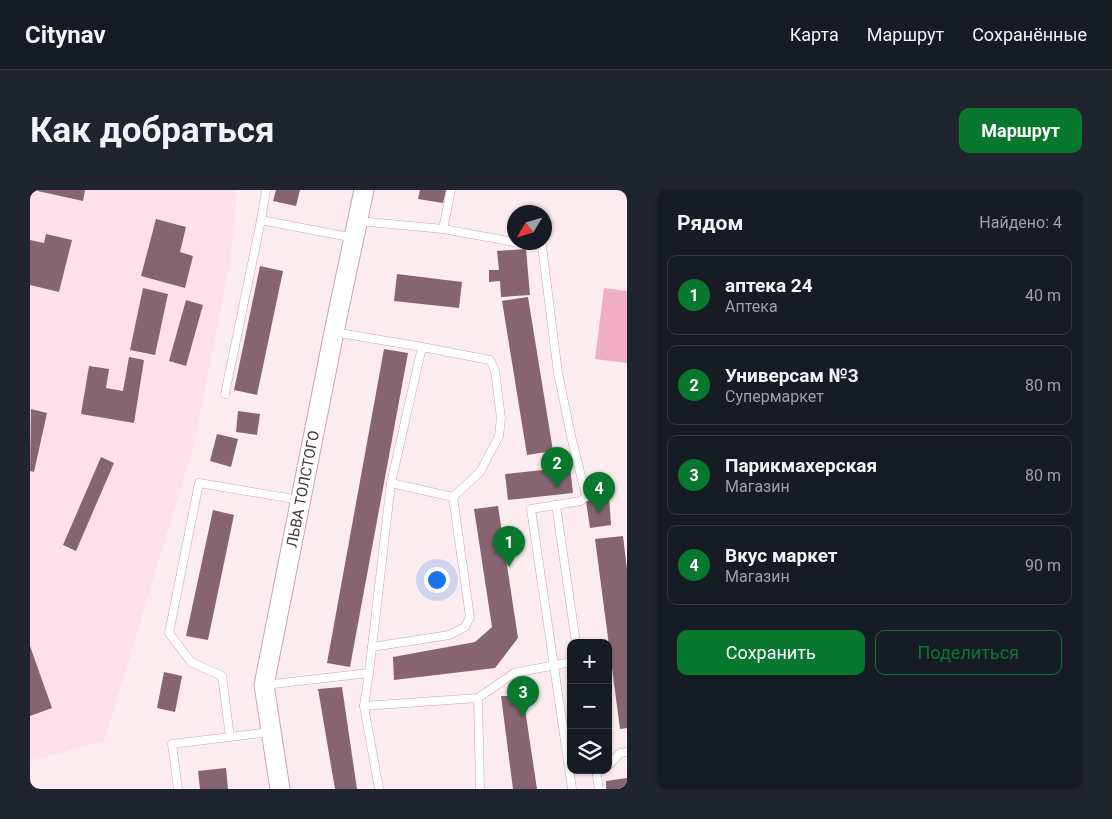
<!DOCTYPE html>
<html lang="ru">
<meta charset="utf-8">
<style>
:root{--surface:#171b24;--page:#20242c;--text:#f1f3f6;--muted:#9ea1a6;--line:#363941;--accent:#07782d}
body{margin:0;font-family:Roboto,sans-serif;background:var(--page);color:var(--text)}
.controls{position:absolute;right:15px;bottom:15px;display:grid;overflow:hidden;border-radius:10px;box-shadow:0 1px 4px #0004}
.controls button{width:45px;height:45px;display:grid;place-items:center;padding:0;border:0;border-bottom:1px solid var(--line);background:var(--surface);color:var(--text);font:25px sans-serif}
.compass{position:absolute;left:477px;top:15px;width:45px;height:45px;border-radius:50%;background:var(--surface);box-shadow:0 1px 4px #0004;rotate:232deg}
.you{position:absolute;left:406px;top:389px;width:18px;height:18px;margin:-12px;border:4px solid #fff;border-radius:50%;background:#1a73e8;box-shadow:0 0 0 8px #1a73e833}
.badge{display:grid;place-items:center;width:32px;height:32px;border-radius:50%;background:var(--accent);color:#fff;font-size:16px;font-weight:700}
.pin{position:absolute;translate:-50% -41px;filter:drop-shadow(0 1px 2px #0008)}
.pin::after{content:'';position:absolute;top:26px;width:18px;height:15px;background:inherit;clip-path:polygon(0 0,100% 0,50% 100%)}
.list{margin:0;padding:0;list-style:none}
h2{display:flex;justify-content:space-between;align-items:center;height:65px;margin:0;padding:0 20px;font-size:21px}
h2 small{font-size:16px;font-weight:400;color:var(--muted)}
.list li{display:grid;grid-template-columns:32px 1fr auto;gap:15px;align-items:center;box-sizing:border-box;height:80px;margin:0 10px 10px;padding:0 10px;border:1px solid var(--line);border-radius:10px}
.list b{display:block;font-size:19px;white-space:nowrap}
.list p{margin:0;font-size:16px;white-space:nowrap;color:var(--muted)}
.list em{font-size:16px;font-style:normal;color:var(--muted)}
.actions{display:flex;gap:10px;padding:15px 20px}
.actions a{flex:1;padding:11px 0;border:1px solid var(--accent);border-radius:10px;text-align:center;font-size:18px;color:var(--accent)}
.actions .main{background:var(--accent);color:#fff}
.icon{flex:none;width:28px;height:28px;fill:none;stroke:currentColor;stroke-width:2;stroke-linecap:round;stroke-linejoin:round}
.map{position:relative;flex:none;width:597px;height:599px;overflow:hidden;border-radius:10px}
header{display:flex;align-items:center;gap:30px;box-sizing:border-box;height:70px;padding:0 25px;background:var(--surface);border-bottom:1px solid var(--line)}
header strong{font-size:24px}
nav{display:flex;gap:28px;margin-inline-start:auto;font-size:18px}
.intro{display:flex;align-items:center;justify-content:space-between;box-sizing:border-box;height:120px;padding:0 30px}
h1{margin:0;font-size:35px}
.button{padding:12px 22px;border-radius:10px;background:var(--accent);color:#fff;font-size:18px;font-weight:700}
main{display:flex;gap:30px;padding:0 30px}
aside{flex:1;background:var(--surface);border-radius:10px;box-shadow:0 1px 4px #0004}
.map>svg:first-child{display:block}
.built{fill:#fde0e9}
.green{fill:#f0aec4}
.building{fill:#876570}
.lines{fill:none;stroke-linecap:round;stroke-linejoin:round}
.service-casing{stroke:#c9a4b0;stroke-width:9}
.tertiary-casing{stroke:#c9a4b0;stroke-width:21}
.service{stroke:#fff;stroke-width:8}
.tertiary{stroke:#fff;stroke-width:19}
.labels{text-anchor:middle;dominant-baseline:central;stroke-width:5;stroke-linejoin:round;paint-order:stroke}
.street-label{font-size:15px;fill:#46363b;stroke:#fff}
</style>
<header>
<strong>Citynav</strong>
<nav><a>Карта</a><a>Маршрут</a><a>Сохранённые</a></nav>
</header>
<div class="intro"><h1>Как добраться</h1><a class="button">Маршрут</a></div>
<main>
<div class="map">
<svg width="597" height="599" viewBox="0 0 597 599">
<rect width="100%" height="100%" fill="#fcecf0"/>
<path class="built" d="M0,0h207l-6,66 -37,188 -90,297 -74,20z"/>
<path class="green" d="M574,98l23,3v72l-32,-4z"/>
<g class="building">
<path d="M3,0h52l-2,11z"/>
<path d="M246,0h24l-4,16 -23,-5z"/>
<path d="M390,0h26l-3,13 -25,-4z"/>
<path d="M126,29l30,8 -6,25 13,4 -8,32 -44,-12z"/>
<path d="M16,44l26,6 -13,52 -29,-7v-45l14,3z"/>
<path d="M496,59l4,46 -29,2 -1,-16 -11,1v-12h10l-2,-19z"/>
<path d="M230,76l23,5 -26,124 -23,-5z"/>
<path d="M367,84l65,8 -3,26 -65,-7z"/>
<path d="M113,98l25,6 -13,61 -25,-5z"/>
<path d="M498,107l25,154 -26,4 -25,-154z"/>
<path d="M156,110l17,5 -17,61 -17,-5z"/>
<path d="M354,159l24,4 -58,314 -23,-4z"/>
<path d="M99,167l15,3 -10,63 -53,-9 8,-48 20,3 -3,19 17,3z"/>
<path d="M1,219l16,4 -13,59 -4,-1z"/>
<path d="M208,221l22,3 -3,21 -21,-3z"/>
<path d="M187,244l21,5 -7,28 -21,-6z"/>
<path d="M71,267l13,6 -38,88 -13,-6z"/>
<path d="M540,277l3,26 -65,7 -3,-26z"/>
<path d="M579,306l2,29 -21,3 -4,-27z"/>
<path d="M468,316l20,132 -23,30 -101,12 -1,-23 82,-15 17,-15 -18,-118z"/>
<path d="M183,320l21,5 -26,125 -22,-4z"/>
<path d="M593,346l4,33v159l-7,1 -25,-190z"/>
<path d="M0,456l22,62 -22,8z"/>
<path d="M134,482l18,4 -7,36 -18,-4z"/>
<path d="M312,497l15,102h-22l-17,-100z"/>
<path d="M471,506h22l14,93h-24z"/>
<path d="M196,578l2,21h-28l-2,-18z"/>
<path d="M597,588v11h-21v-8z"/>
</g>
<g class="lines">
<g class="service-casing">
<g id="service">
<path d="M231,30l5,-30"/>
<path d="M328,31l85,8 71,13"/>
<path d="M413,39l8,-39"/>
<path d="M490,52l22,4 16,127 13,63 15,60 -5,5 -50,8 41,280"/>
<path d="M304,142l88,15 -31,136 62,14 27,-25 19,-36 2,-18 -6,-47 -5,-11 -68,-13"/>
<path d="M195,204l36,-174 93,18"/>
<path d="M526,315l20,138"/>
<path d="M342,457l77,-12 16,-8 5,-10 -17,-120"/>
<path d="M339,483l22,-190"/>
<path d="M234,495l105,-12 -5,33 15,83"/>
<path d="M334,516l114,-8"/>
<path d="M200,547l-8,-61 -31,-14 -22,-29 30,-150 101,17"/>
<path d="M578,576l12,-13 7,-1"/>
<path d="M566,580l3,19"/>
<path d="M148,599l-6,-45 99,-12"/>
<path d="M450,599l-2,-91 36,-25 57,-11"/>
</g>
</g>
<g class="tertiary-casing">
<path id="tertiary" d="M250,599l-16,-104 70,-353 30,-142"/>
</g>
<use href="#service" class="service"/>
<use href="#tertiary" class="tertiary"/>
</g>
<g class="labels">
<g class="street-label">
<text transform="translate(273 299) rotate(-79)">ЛЬВА ТОЛСТОГО</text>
</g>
</g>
</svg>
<div class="controls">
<button>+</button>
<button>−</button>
<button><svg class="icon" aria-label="layers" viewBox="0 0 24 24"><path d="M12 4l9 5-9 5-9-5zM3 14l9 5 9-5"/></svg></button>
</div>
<svg class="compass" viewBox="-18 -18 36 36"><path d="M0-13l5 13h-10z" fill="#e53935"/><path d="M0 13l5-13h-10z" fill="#9ea1a6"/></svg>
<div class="you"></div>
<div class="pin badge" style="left:479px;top:377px">1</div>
<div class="pin badge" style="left:527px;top:298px">2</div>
<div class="pin badge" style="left:493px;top:527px">3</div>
<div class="pin badge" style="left:569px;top:323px">4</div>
</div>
<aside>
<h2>Рядом<small>Найдено: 4</small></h2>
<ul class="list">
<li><span class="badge">1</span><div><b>аптека 24</b><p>Аптека</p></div><em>40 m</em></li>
<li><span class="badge">2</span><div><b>Универсам №3</b><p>Супермаркет</p></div><em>80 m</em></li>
<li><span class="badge">3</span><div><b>Парикмахерская</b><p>Магазин</p></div><em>80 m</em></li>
<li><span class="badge">4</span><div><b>Вкус маркет</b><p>Магазин</p></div><em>90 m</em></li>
</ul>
<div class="actions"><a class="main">Сохранить</a><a>Поделиться</a></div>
</aside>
</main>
